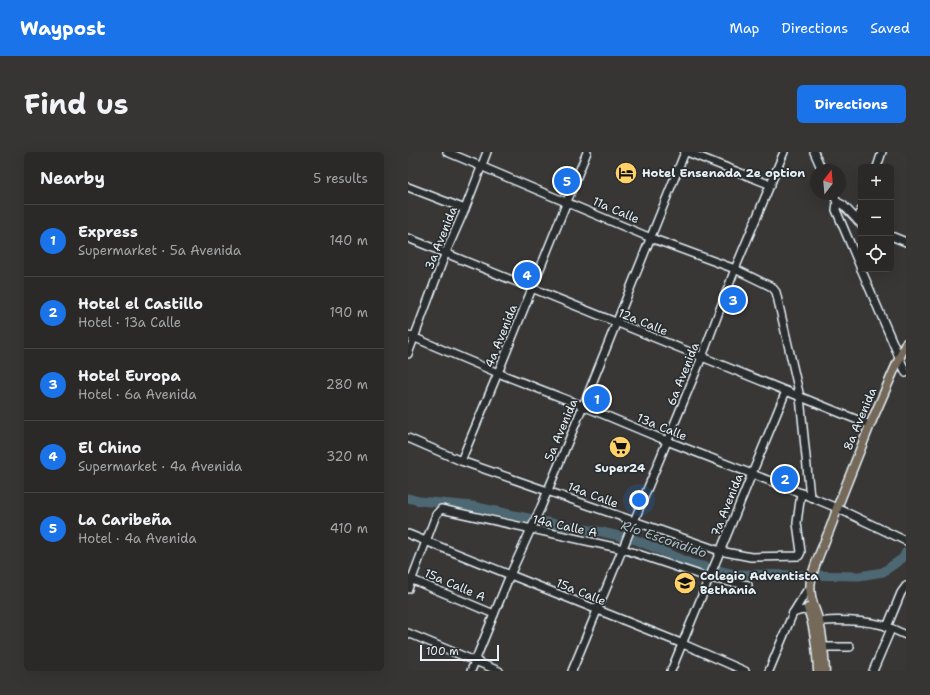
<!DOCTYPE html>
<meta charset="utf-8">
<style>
:root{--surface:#2a2928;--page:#363534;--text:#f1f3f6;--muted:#a5a6a8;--line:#464545;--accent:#1a73e8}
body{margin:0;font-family:"Shantell Sans",sans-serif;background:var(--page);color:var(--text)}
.controls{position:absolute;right:12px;top:12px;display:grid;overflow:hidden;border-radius:6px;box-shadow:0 4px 16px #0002}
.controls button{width:36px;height:36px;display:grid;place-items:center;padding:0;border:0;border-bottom:1px solid var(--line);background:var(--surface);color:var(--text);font:20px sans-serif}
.compass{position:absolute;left:402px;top:12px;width:36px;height:36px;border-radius:50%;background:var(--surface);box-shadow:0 4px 16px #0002;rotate:16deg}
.scale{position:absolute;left:12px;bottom:10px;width:79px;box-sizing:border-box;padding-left:4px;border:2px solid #e8f1f8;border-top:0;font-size:11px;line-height:14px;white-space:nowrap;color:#e8f1f8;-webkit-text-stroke:3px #2a2d2e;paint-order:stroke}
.you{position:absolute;left:231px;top:348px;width:14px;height:14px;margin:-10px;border:3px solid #fff;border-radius:50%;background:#1a73e8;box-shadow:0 0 0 6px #1a73e833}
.badge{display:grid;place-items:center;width:26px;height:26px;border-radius:50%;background:var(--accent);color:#fff;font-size:13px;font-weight:700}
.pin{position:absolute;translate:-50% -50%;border:2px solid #fff;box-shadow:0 1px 4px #0006}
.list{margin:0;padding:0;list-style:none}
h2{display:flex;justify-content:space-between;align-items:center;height:52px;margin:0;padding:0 16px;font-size:17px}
h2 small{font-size:13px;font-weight:400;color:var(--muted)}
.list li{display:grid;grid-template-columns:26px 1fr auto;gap:12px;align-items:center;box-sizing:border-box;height:72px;padding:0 16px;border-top:1px solid var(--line)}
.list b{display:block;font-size:15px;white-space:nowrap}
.list p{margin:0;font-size:13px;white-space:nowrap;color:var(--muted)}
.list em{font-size:13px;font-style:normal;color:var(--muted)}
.icon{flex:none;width:22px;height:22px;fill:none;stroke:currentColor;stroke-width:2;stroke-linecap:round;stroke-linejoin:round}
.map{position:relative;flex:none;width:498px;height:519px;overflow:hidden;border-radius:6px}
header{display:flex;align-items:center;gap:24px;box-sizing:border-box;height:56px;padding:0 20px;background:var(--accent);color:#fff}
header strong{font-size:19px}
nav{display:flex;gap:22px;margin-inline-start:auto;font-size:14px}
.intro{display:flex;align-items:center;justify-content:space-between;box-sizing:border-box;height:96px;padding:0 24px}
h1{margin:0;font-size:28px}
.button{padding:10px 18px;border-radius:6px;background:var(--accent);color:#fff;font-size:14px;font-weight:700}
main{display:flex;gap:24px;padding:0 24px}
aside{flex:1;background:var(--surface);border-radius:6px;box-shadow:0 4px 16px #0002}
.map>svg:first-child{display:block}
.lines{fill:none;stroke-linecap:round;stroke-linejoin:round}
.river{stroke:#4e6873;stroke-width:9}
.minor-casing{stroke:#e8f1f8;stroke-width:10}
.major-casing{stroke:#e8f1f8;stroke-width:11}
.minor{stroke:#2a2d2e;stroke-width:7}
.major{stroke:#746a5a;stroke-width:8}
.labels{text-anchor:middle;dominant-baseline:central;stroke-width:3.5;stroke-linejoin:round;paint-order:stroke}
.poi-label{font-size:12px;font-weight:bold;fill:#e8f1f8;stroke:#2a2d2e;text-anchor:start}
.street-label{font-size:12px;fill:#e8f1f8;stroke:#2a2d2e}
.water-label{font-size:13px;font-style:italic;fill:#aabac3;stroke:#2a2d2e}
</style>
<header>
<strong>Waypost</strong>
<nav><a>Map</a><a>Directions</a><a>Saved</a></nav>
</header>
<div class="intro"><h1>Find us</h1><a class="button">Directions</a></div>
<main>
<aside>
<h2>Nearby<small>5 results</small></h2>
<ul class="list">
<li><span class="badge">1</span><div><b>Express</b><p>Supermarket · 5a Avenida</p></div><em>140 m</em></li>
<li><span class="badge">2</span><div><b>Hotel el Castillo</b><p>Hotel · 13a Calle</p></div><em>190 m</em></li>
<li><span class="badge">3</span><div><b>Hotel Europa</b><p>Hotel · 6a Avenida</p></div><em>280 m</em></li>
<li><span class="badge">4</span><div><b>El Chino</b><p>Supermarket · 4a Avenida</p></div><em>320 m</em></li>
<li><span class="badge">5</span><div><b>La Caribeña</b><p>Hotel · 4a Avenida</p></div><em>410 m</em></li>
</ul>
</aside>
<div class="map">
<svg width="498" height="519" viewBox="0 0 498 519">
<rect width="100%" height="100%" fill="#383736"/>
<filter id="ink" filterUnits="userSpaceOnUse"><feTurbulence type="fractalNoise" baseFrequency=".025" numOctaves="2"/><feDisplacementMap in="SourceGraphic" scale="8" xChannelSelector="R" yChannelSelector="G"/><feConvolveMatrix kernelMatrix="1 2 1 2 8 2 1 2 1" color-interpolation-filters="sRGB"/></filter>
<g filter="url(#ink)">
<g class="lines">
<path class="river" d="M0,346l11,3 53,5 84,18 46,8 34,8 54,23 45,11 124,2 24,-4 20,-14 3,-6"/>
<g class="minor-casing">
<g id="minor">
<path d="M39,0l204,86 84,31 37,18 4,5 24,105 10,100"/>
<path d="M279,0l84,33"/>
<path d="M406,0l8,18"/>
<path d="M469,15l5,-15"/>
<path d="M0,35l57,22"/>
<path d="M425,42l4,8 -1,8 25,59"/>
<path d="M429,50l6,3 18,19"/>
<path d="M450,69l3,-11"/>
<path d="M483,84l15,6"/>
<path d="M0,86l462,187"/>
<path d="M453,117l45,104"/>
<path d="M0,183l90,38 85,33 84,35 134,52 36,15 69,33"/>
<path d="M0,202l38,-102 19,-43 22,-57"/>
<path d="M0,286l53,23 259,90 31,6 48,-1 2,-4 -4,-29 4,-30"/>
<path d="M53,309l37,-88 89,-221"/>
<path d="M0,382l275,110 62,27"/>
<path d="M0,426l86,36"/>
<path d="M0,437l28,-74 5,-6 182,40 86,29 39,7"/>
<path d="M385,461c6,-2 11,-5 17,0"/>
<path d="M406,471c16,-5 55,-2 72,3 7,3 13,6 20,9"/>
<path d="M479,475l14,-34 5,-7"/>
<path d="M0,481l91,38"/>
<path d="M415,495h27"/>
<path d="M63,519l39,-96 31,-68 42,-101 102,-254"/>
<path d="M164,519l130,-314 33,-88 49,-117"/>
<path d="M263,519l115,-280"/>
<path d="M361,519l24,-58 13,-21"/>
<path d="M465,519l18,-42"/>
</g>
</g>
<g class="major-casing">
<g id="major">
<path d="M400,456c7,21 9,41 10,63"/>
<path d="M417,519c-1,-16 -2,-33 -6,-49 -4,-14 -11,-26 -8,-42 5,-25 20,-47 26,-72l33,-83 36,-82"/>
</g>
</g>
<use href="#minor" class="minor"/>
<use href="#major" class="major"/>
</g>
</g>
<defs>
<g id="hotel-disc" transform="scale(1.15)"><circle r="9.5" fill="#ffd166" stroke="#2a2d2e"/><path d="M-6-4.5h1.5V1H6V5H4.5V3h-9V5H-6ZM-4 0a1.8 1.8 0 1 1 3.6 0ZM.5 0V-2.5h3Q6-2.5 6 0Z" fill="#111"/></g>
<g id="supermarket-disc" transform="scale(1.15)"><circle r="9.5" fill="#ffd166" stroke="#2a2d2e"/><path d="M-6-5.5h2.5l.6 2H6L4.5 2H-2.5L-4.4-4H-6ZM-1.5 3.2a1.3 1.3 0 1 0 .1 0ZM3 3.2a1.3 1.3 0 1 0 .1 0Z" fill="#111"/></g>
<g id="school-disc" transform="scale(1.15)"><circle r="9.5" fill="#ffd166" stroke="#2a2d2e"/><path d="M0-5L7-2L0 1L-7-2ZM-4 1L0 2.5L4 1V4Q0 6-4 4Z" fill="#111"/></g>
</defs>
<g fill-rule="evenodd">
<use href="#hotel-disc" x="218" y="21"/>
<use href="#supermarket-disc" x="212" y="295"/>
<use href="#school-disc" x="277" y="431"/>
</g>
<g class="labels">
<g class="poi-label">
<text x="234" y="21">Hotel Ensenada 2e option</text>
<text x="212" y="316" text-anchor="middle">Super24</text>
<text x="292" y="424">Colegio Adventista<tspan x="292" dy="14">Bethania</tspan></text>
</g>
<g class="street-label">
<text transform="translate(208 58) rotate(23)">11a Calle</text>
<text transform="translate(33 86) rotate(-68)">3a Avenida</text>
<text transform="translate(235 170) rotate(22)">12a Calle</text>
<text transform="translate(93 184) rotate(-68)">4a Avenida</text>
<text transform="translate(275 222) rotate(-68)">6a Avenida</text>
<text transform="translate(452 267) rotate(-67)">8a Avenida</text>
<text transform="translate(254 275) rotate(22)">13a Calle</text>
<text transform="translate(153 278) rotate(-67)">5a Avenida</text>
<text transform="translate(185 343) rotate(20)">14a Calle</text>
<text transform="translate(319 353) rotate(-68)">7a Avenida</text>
<text transform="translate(157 374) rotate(12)">14a Calle A</text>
<text transform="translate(47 433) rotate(23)">15a Calle A</text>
<text transform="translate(173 440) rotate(22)">15a Calle</text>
</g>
<g class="water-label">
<text transform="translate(256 387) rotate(19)">Río Escondido</text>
</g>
</g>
</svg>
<div class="controls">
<button>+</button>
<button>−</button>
<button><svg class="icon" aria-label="locate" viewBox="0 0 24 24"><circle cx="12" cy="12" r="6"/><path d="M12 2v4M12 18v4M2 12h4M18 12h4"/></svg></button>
</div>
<svg class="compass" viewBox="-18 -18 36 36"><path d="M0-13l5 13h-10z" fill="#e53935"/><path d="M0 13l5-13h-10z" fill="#a5a6a8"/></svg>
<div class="scale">100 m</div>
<div class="you"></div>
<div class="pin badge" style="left:189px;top:247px">1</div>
<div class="pin badge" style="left:377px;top:327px">2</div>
<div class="pin badge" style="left:325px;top:148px">3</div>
<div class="pin badge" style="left:119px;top:123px">4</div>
<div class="pin badge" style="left:159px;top:29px">5</div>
</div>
</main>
